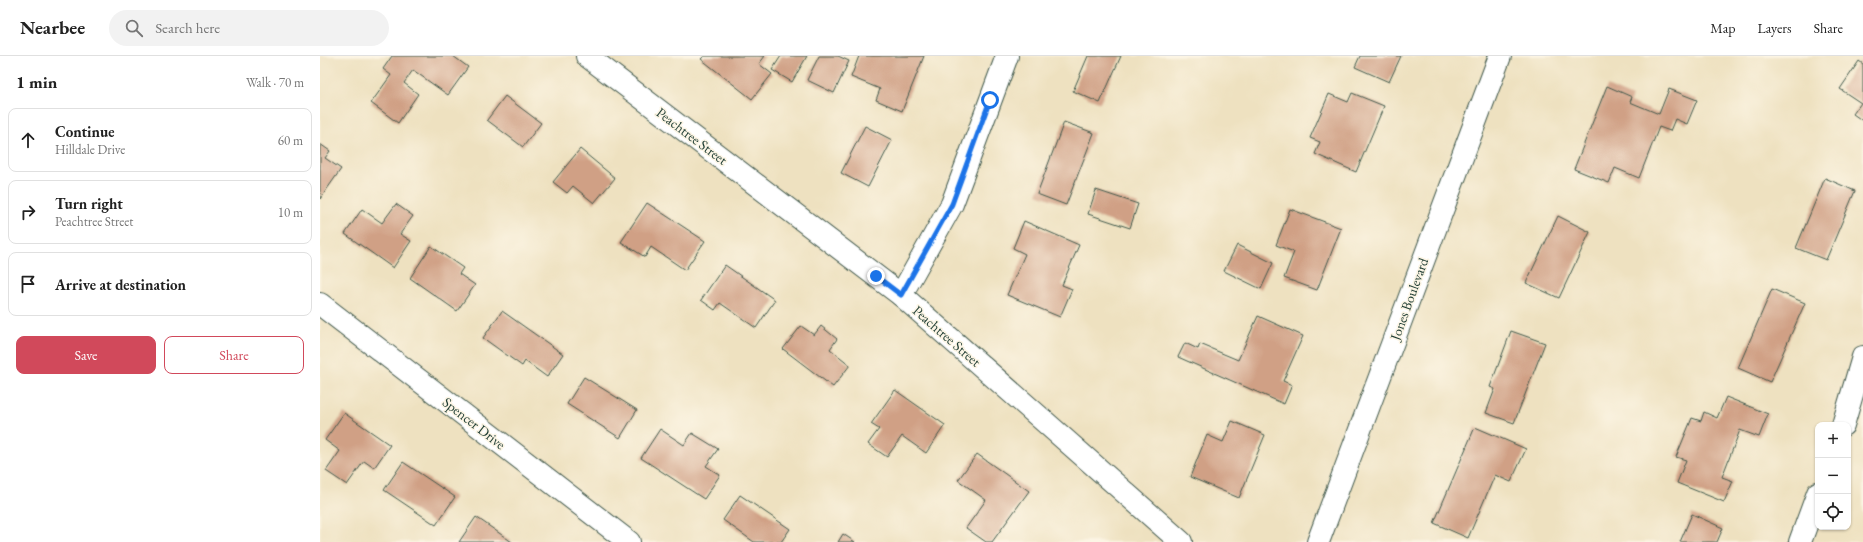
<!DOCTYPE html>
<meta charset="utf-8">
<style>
:root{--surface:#fff;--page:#f2f2f2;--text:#222;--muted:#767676;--line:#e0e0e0;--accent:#d1495b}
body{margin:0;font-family:"EB Garamond",serif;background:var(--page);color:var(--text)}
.controls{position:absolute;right:12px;bottom:12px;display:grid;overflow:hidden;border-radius:8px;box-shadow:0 1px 3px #0004}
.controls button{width:36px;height:36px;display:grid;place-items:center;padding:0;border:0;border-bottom:1px solid var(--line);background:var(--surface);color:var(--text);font:20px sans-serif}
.stop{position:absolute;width:12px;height:12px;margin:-9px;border:3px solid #1a73e8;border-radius:50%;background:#fff}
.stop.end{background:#1a73e8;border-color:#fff;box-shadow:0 1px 4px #0008}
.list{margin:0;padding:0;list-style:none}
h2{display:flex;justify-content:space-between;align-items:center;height:52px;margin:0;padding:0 16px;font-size:17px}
h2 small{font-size:13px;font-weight:400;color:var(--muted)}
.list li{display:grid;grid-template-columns:26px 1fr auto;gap:12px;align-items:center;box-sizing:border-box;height:64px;margin:0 8px 8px;padding:0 8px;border:1px solid var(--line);border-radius:8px}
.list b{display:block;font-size:15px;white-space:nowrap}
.list p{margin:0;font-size:13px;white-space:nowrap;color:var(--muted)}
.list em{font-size:13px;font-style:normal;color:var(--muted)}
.actions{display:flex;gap:8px;padding:12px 16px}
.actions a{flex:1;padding:9px 0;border:1px solid var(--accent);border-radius:8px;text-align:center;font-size:14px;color:var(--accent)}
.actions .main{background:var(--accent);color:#fff}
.icon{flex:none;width:22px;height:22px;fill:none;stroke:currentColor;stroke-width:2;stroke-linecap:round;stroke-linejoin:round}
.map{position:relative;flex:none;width:1543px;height:486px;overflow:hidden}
header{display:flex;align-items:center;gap:24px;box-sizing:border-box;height:56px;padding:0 20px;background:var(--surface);border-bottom:1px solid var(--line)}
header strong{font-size:19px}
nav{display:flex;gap:22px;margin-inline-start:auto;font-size:14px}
.search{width:280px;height:36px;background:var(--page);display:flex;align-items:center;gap:10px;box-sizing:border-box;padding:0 14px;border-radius:22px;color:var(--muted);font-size:15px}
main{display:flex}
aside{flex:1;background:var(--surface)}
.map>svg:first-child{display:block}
.building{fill:#d0a085}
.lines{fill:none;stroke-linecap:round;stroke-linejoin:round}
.street-casing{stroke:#3e5649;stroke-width:24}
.street{stroke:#fff;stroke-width:22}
.route{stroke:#1a73e8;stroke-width:5}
.labels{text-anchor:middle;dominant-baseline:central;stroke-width:3;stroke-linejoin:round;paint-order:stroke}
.street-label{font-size:14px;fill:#1f3d34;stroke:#fcf5e5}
</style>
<header>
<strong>Nearbee</strong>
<div class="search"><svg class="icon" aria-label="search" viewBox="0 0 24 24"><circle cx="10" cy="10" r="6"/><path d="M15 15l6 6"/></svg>Search here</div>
<nav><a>Map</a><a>Layers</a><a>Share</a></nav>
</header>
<main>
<aside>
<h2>1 min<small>Walk · 70 m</small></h2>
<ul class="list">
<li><svg class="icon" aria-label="ahead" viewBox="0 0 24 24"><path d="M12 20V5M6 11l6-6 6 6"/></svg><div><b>Continue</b><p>Hilldale Drive</p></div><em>60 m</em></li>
<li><svg class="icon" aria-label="right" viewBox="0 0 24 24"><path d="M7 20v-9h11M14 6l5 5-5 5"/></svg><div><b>Turn right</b><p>Peachtree Street</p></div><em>10 m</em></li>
<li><svg class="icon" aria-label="arrive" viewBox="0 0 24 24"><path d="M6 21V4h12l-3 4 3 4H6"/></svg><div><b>Arrive at destination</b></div></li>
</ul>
<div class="actions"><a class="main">Save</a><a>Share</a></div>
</aside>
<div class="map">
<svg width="1543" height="486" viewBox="0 0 1543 486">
<rect width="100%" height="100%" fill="#fcf5e5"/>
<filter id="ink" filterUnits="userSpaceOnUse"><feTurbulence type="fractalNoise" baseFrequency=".025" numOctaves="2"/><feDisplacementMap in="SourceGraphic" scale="8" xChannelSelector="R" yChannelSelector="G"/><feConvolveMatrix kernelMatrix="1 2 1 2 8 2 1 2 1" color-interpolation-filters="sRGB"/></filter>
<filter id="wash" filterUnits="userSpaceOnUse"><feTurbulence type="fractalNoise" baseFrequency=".012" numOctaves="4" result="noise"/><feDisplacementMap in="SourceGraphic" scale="16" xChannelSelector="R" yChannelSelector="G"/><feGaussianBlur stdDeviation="0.9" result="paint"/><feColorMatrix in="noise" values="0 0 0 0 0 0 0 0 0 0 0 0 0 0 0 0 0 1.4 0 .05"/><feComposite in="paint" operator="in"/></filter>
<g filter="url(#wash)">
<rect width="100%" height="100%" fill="#eee1c0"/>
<g id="blocks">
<g class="building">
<path d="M72,0h61l15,11 -20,28 -35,-25 -9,13 14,11 -20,29 -27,-20 20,-28 -8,-6z"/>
<path d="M384,0h61l-6,8 13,10 -20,25 -51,-40z"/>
<path d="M461,0h26l-15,26 -20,-12z"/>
<path d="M499,0h19l11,5 -15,32 -27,-13z"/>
<path d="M539,0h65l-22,55 -26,-11 4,-11 -29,-12z"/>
<path d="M768,0h33l-21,47 -27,-12z"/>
<path d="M1040,0h41l-12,26 -34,-15z"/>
<path d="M1539,5l4,3v57l-10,-7 8,-11 -21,-14z"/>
<path d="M1287,30l25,11 -2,5 29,12 10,-25 28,11 -10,24 -12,-5 -5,12 -11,-4 -20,51 -24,-10 -6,15 -35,-14z"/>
<path d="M1032,37l32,13 -28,66 -41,-18 5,-12 -10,-4 19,-44 19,8z"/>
<path d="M185,40l36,27 -18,24 -36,-27z"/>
<path d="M744,66l30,11 -28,72 -29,-11z"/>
<path d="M545,70l27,14 -24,47 -27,-14z"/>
<path d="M0,88l10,7 -5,7 16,11 -21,30z"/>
<path d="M260,93l35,29 -21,25 -21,-17 -6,7 -14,-11z"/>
<path d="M1505,122l30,13 -29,69 -30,-12z"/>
<path d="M776,134l42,14 -8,24 -42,-14z"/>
<path d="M327,147l58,38 -20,29 -34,-23 -6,10 -24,-15z"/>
<path d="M76,148l17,12 -13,18 11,7 -18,27 -48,-34 17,-25 20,14z"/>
<path d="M970,153l51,19 -24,62 -33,-12 10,-26 -18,-7z"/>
<path d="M1238,160l32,16 -31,66 -33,-15z"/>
<path d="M704,165l55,24 -17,40 10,4 -12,28 -53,-22 18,-41 -12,-6z"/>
<path d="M917,189l36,18 -12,26 -37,-18z"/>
<path d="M111,190l32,22 -4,6 16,11 -18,26 -47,-33z"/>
<path d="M405,209l50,35 -19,28 -36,-25 -5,7 -14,-10z"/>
<path d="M1452,233l33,14 -35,79 -32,-14z"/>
<path d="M182,255l61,43 -16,23 -22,-16 -3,5 -39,-28z"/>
<path d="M938,260l45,20 -20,45 9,4 -8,19 -106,-47 7,-14 13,6 2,-5 38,16z"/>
<path d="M481,270l13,9 7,-9 16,13 -7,10 20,16 -17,22 -50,-38z"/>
<path d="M1191,275l34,12 -31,80 -28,-10 9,-24 -5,-2z"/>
<path d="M264,321l53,33 -17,28 -53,-34z"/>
<path d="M575,334l50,35 -19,28 -24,-17 -15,21 -19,-13 11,-15 -8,-5z"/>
<path d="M1406,341l42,17 -9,23 -19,-7 -18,47 11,4 -9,21 -47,-19 9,-23 -10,-3 16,-39 9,3 3,-9 13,6z"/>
<path d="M24,357l46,32 -16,23 -10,-7 -17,24 -21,-14 14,-20 -15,-11z"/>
<path d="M912,365l33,14 -26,63 -49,-21 17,-42 16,7z"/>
<path d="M1155,371l51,22 -15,33 -16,-7 -27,63 -34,-15z"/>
<path d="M340,373l24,16 8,-12 26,16 -12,17 14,9 -16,24 -63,-41z"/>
<path d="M657,398l52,37 -37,51h-6l-20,-14 20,-28 -28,-20z"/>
<path d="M83,406l52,35 -19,28 -52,-35z"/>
<path d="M420,439l50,34 -9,13h-27l-31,-22z"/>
<path d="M1372,458l31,14 -6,14h-37z"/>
<path d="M156,461l36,25h-53z"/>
<path d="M523,478l12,8h-17z"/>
</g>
</g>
</g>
<g filter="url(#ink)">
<use href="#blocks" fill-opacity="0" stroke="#3e5649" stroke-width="1"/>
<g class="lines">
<g class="street-casing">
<g id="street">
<path d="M267,0l314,239 280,247"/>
<path d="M581,239l51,-91 55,-148"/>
<path d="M0,248l309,238"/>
<path d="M1523,369l20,-68"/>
<path d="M998,486l182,-486"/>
<path d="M1480,486l18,-49"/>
</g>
</g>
<use href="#street" class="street"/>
</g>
</g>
<g class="lines" filter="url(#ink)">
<path class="route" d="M556,220l25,19 51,-91 38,-104"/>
</g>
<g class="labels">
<g class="street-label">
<text transform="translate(372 80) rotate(37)">Peachtree Street</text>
<text transform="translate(1089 243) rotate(-70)">Jones Boulevard</text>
<text transform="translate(627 280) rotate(41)">Peachtree Street</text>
<text transform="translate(154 367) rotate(38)">Spencer Drive</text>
</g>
</g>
</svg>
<div class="controls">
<button>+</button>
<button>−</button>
<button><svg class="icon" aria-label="locate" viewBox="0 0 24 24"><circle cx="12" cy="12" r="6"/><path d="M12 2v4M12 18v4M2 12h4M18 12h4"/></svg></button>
</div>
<div class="stop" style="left:670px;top:44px"></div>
<div class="stop end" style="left:556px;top:220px"></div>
</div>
</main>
